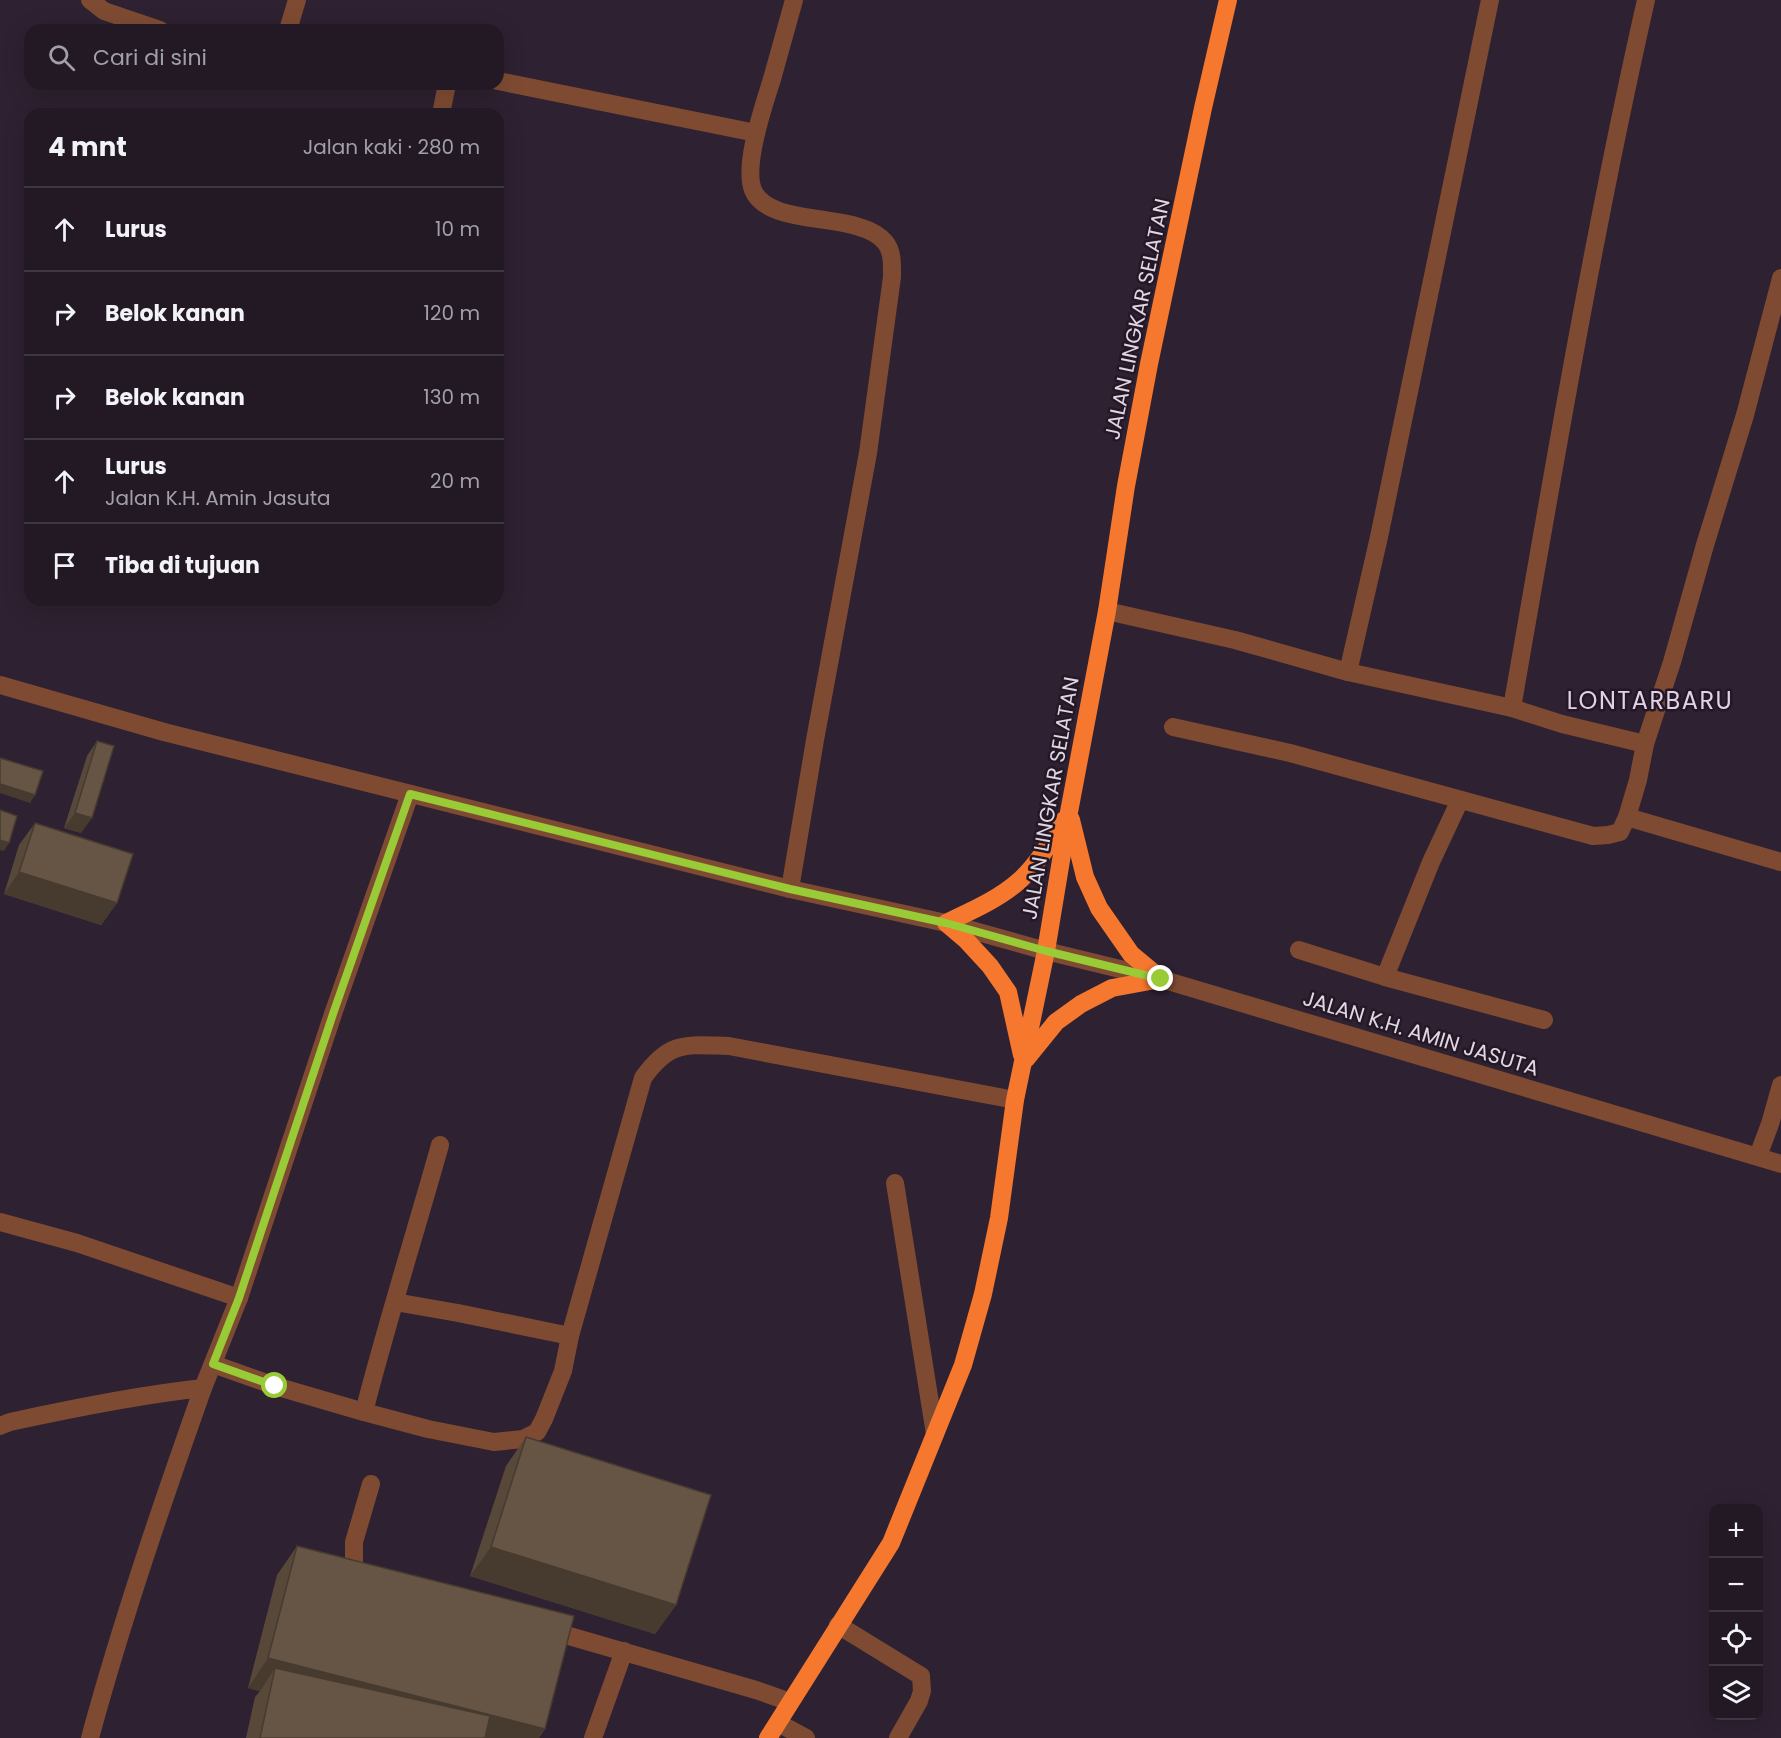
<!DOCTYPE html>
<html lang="id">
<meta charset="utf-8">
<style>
:root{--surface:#221925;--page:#2a222d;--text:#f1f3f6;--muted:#a2a0a7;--line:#3f3842}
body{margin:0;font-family:Poppins,sans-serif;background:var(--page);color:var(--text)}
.controls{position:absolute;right:18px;bottom:18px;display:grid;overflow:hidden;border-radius:12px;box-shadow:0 6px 24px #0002}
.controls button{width:54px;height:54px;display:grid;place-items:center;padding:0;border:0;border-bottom:2px solid var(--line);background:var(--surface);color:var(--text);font:30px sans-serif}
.stop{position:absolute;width:18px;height:18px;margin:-14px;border:4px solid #99cb36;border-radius:50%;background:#fff}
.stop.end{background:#99cb36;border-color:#fff;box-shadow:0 2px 6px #0008}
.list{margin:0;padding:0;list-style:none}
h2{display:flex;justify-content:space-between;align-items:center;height:78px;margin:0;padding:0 24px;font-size:26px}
h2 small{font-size:20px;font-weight:400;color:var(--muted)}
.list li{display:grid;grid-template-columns:39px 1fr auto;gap:18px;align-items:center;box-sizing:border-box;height:84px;padding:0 24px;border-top:2px solid var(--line)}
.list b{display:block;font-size:22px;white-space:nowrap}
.list p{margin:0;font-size:20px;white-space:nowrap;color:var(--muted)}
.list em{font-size:20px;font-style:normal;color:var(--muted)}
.icon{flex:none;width:33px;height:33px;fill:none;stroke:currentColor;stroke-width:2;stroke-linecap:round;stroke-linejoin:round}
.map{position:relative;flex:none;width:1781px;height:1738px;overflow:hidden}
.search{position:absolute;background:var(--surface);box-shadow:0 6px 24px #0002;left:24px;top:24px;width:480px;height:66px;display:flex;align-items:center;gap:15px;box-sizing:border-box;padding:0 21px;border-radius:18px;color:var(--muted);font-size:22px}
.panel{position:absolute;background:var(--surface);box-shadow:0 6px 24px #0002;left:24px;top:108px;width:480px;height:498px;border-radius:18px}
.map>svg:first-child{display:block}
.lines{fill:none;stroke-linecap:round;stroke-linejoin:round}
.minor{stroke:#7e4b32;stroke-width:18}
.highway{stroke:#f6772e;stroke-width:18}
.wall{fill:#58483a}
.shaded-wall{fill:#473b30}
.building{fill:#665444;stroke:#473b30;stroke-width:1.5}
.route{stroke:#99cb36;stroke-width:8}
.labels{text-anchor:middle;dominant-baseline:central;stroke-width:5;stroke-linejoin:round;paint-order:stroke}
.street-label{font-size:21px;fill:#e0d7e2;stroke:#241827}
.quarter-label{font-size:24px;letter-spacing:1.5px;fill:#e2d2e7;stroke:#241827}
</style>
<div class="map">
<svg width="1781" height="1738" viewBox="0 0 1781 1738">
<rect width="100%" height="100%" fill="#2e2131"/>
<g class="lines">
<g class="minor">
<path d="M90,0l14,11 56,19"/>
<path d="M288,30l9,-30"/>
<path d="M498,81l258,52"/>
<path d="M441,114l6,-30"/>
<path d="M1107,611l128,29 113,32 164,36 50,16 83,20 -7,36 -11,37"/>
<path d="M1348,672l31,-135 111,-537"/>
<path d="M0,685l164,47 626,157 156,34 100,28 115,28 620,185"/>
<path d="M1512,708c41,-236 81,-474 134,-708"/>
<path d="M1173,727l117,26 303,83 15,-1 12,-3 7,-15 154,45"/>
<path d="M1645,744l27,-82 33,-117 40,-130 36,-137"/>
<path d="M790,889l25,-149 53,-287 24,-176c0,-11 1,-26 -7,-35 -26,-32 -116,-13 -132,-52 -10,-25 11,-85 19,-111 7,-26 15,-53 22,-79"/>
<path d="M1299,950l86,27 159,43"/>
<path d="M1385,977l46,-115 29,-62"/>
<path d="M1758,1156l12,-32 11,-39"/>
<path d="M895,1183l40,251"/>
<path d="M0,1222l77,21 162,55"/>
<path d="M395,1302l63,11 112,23"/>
<path d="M213,1364l62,22 89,26 64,17 66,13 29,-3 14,-7 7,-13 19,-48 7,-35 73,-258c27,-38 43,-33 86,-32l286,54"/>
<path d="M364,1412c23,-90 51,-178 76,-267"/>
<path d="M0,1426l10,-4c64,-14 128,-27 193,-34l36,-90 95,-287 76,-217"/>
<path d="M368,1578l-14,-11v-25l17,-58"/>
<path d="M838,1625l83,51 1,15 -3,10 -21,37"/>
<path d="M545,1629l211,61 34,12"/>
<path d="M778,1723l28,15"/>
<path d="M90,1738c32,-118 72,-234 113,-350"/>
<path d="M593,1738l31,-87"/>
</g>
<g class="highway">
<path d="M1071,820l14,57 14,31 32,46 30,25"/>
<path d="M1022,1055l-14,-63 -18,-26 -24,-26 -20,-17c25,-12 53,-24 73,-42 19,-17 32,-40 45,-61"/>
<path d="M1026,1059l30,-37 25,-18 31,-16 49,-9"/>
<path d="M768,1738l123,-195 72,-178 20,-71 16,-76 16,-118 31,-149 23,-139 38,-201 19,-125 23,-122 54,-256 25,-108"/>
</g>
</g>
<g class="wall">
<path d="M97,741l-16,92 -17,-5 23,-72z"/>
<path d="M35,823l82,80 -16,22 -97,-31 15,-49z"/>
<path d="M526,1437l150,168 -21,29 -185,-58 36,-110z"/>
<path d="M297,1546l248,183 -6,9h-293l9,-41 5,-6 -12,-3 29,-113z"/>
</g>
<g class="shaded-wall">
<path d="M0,784l35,11 -5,8 -30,-10z"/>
<path d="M75,813l17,5 -11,15 -17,-5z"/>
<path d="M0,840l9,3 -5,8 -4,-1z"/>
<path d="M19,872l98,31 -16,22 -97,-31z"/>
<path d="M491,1547l185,58 -21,29 -185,-58z"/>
<path d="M268,1658l277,71 -6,9h-93l-171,-70 -15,23 -12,-3z"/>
</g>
<g class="building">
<path d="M97,741l17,5 -22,72 -17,-5z"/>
<path d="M0,758l43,13 -8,24 -35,-11z"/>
<path d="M0,810l17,6 -8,27 -9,-3z"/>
<path d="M35,823l98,31 -16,49 -98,-31z"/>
<path d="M526,1437l185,58 -35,110 -185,-58z"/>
<path d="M297,1546l277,70 -29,113 -277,-71z"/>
<path d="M275,1668l215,48 -5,22h-225z"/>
</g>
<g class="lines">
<path class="route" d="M275,1386l-62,-22 26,-66 95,-287 76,-217 380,95 156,34 100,28 115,28"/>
</g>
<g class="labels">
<g class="street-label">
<text transform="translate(1137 319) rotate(-78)">JALAN LINGKAR SELATAN</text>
<text transform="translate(1050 798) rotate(-80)">JALAN LINGKAR SELATAN</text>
<text transform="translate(1421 1033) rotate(17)">JALAN K.H. AMIN JASUTA</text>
</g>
<g class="quarter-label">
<text x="1650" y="700">LONTARBARU</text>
</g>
</g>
</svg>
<div class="controls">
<button>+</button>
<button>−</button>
<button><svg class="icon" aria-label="locate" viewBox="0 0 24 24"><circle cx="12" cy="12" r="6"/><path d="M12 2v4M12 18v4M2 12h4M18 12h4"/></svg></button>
<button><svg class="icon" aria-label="layers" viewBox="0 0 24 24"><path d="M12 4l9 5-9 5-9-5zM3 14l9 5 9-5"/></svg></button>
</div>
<div class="stop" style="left:275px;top:1386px"></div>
<div class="stop end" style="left:1161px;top:979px"></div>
<div class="search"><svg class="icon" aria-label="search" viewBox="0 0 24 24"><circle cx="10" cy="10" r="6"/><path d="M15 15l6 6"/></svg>Cari di sini</div>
<section class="panel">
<h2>4 mnt<small>Jalan kaki · 280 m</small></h2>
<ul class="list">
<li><svg class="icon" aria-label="ahead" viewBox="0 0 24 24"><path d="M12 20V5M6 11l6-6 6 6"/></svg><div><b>Lurus</b></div><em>10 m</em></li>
<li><svg class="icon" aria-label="right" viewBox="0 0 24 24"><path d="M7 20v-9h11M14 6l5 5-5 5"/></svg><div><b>Belok kanan</b></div><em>120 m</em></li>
<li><svg class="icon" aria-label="right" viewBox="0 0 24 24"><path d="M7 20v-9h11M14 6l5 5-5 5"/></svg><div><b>Belok kanan</b></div><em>130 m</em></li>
<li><svg class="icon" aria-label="ahead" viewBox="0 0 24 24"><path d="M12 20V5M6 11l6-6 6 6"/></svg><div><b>Lurus</b><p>Jalan K.H. Amin Jasuta</p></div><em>20 m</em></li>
<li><svg class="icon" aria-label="arrive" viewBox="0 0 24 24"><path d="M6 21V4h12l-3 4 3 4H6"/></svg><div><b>Tiba di tujuan</b></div></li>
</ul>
</section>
</div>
